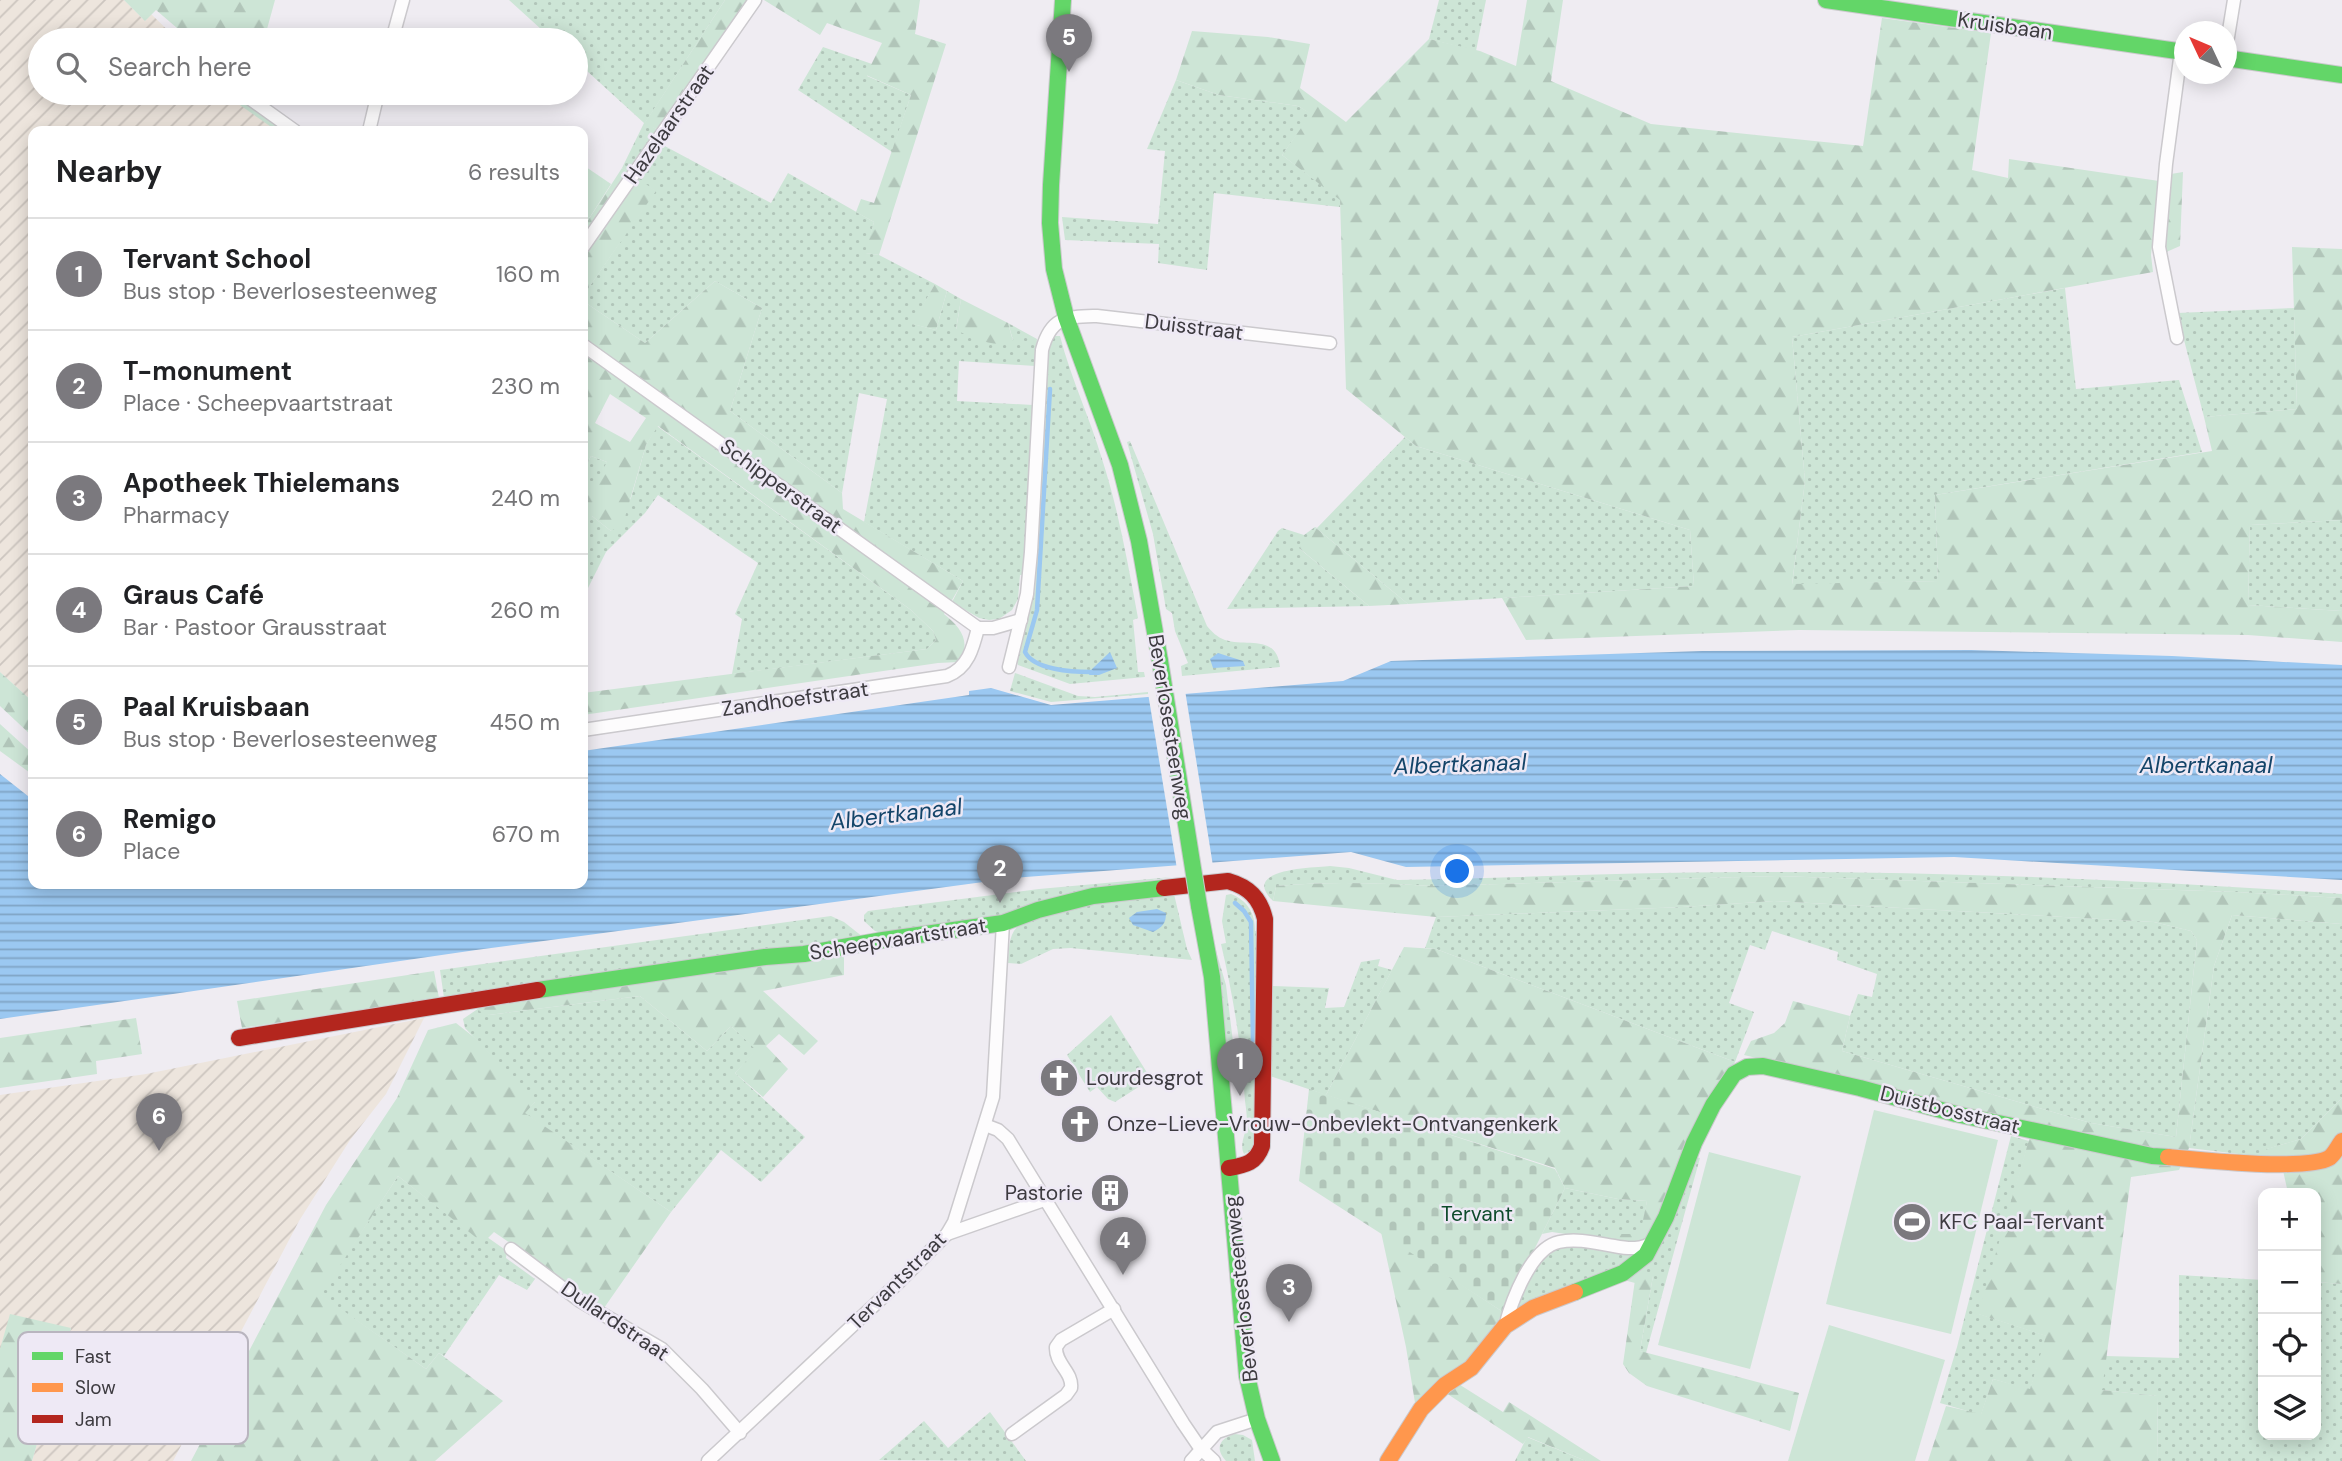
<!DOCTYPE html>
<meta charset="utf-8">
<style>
:root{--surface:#fff;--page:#f2f2f2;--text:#202124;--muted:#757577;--line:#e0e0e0;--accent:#7b797e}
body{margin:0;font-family:"DM Sans",sans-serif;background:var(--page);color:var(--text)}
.controls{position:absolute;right:21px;bottom:21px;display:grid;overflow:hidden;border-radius:14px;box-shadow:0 4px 18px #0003}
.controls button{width:63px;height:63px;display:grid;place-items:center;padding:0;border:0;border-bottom:2px solid var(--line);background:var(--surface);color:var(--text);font:35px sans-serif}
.compass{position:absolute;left:2174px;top:21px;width:63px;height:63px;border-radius:50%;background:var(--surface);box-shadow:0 4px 18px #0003;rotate:314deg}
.you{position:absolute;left:1458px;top:872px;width:24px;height:24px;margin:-18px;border:5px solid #fff;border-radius:50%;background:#1a73e8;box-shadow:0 0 0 10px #1a73e833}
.badge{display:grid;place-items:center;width:46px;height:46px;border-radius:50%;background:var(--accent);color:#fff;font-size:23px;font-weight:700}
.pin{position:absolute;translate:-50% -58px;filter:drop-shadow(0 2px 4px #0008)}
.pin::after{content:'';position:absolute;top:37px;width:24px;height:21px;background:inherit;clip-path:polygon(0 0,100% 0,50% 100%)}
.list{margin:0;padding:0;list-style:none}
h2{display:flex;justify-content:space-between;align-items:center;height:91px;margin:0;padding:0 28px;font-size:30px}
h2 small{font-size:23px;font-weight:400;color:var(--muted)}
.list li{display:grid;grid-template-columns:46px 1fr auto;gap:21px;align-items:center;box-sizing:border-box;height:112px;padding:0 28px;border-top:2px solid var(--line)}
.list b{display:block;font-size:26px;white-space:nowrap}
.list p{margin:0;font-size:23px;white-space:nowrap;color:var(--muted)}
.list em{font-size:23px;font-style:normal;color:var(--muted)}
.icon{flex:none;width:38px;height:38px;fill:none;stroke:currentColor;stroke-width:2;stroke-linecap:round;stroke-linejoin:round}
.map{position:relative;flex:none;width:2342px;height:1461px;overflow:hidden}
.search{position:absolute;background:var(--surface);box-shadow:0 4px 18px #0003;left:28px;top:28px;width:560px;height:77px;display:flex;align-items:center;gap:18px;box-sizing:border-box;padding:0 24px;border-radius:38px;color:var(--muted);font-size:26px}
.panel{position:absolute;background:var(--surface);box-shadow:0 4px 18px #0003;left:28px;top:126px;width:560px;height:763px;border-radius:14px}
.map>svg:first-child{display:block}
.industrial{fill:url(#industrial-furrows)}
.grass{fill:url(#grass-dots)}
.forest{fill:url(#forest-firs);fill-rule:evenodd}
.cemetery{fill:url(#cemetery-stones)}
.green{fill:#cde5d6}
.water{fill:url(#water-rules)}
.pier{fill:#efecf2}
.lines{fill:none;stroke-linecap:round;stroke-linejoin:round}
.stream{stroke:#9bc8f1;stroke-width:4.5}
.street-casing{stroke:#cbc9cd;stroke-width:15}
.fast-casing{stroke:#cbc9cd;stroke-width:18}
.slow-casing{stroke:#cbc9cd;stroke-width:18}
.jam-casing{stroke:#cbc9cd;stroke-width:18}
.street{stroke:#fdfcfd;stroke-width:12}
.fast{stroke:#63d668;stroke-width:16}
.slow{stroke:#ff974d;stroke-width:16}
.jam{stroke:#b3261e;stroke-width:16}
.fast-bridge-casing{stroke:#cbc9cd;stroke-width:18;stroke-linecap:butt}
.fast-bridge{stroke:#63d668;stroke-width:16}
.labels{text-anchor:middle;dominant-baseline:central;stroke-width:5;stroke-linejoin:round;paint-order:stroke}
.street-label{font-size:21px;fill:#3d3b40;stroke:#eee9f5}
.poi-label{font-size:21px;fill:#3d3b40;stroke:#eee9f5;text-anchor:start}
.park-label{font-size:21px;fill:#0e4b2b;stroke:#eee9f5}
.water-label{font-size:23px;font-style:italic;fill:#134469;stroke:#eee9f5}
.key{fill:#eee9f5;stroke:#b9b5bf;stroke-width:2}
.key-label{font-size:19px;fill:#3d3b40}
</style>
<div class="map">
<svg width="2342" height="1461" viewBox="0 0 2342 1461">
<defs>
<pattern id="industrial-furrows" width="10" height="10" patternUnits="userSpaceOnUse" patternTransform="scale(1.75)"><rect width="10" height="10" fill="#ede5dd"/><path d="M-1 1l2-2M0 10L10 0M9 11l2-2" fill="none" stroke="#ccc5bf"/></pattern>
<pattern id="grass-dots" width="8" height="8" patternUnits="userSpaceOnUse" patternTransform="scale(1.75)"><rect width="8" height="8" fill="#cde5d6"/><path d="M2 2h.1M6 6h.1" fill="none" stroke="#b1c5b9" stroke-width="1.8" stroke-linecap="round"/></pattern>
<pattern id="forest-firs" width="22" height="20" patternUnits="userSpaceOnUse" patternTransform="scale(1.75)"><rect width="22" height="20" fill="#cde5d6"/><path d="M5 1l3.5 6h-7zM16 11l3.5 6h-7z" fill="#b1c5b9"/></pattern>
<pattern id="cemetery-stones" width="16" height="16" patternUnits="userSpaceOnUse" patternTransform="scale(1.75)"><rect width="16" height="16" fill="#cde5d6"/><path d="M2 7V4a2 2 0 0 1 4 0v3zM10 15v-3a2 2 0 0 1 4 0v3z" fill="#b1c5b9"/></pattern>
<pattern id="water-rules" width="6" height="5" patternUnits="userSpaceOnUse" patternTransform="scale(1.75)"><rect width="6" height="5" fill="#9bc8f1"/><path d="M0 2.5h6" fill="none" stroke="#80a4c5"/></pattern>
</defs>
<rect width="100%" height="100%" fill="#efecf2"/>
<g class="industrial">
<path d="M0,0h124l21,21 6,-7 27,26h-138v53h196l41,38h-244v571l-33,-30z"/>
<path d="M424,1018l-38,76 -36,46 -51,81 -126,240h-141l39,-133 -71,21v-254l146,-21z"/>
</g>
<g class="grass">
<path d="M509,0h216l-80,123 12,6 -27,45 -8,-6 22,-45 -68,-62v-21h-23z"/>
<path d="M1439,0h47l-10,51 -47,-12z"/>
<path d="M823,47l49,17 -5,12 44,19 -19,57 -94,-62z"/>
<path d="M1176,80l43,15 79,11 14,8 -30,41 58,44v8l-126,-14 -7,77 -49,-7 1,-19 -94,-4 -3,-23 96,7 7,-73 -18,-2z"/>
<path d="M661,144l110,59 17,-30 86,49 -8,31 13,2 56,29 -22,40 23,6 11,-39 14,8 -5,30 57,11 -5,-17 29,16 -2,27 -76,-5 -2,40 76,4 -8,164 -2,6h-3l-2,24 -6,11 -13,9 -10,1 -10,-2 -27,-16 11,-21 -99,-59 23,-123 -28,-6 -17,100 -112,-82 32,-103 -47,-27 -70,62 -62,-42v-5l72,-105 -18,-12z"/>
<path d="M2065,288l11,101 103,-9 23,72 -267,43 3,86 -146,4 13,-104 -13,-144z"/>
<path d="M2294,308l3,101 -93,8 -27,-104z"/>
<path d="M1054,336h6c11,43 30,82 42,123 17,52 26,106 36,159l-5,2 5,52h6l1,5 -75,7 -52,-19 -2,-6 19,-69 7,-167 5,-70 4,-14z"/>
<path d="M657,426l254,184 22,21 3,9 -9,9 -195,25 10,-55 -7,-5 23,-51 -100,-68 -13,18 -39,39 -23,46v-125l8,-17 16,6 -15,54 19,15 20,-33 15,-53z"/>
<path d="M1405,437l11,9 274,84 4,56 -286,18 -92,-76 -16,21 69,57 -142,3 51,-78 4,-3 22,7 11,-8 2,1z"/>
<path d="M1130,441l77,185c5,6 10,11 18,14 22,7 52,-6 55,27l-98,9 -1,-10 7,-3 -13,-32 -3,-18 -6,-4 -13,-75 -26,-92z"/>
<path d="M2342,520v91l-94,-6 2,-80z"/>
<path d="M1015,673l63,23 17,1 53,-5v2l-97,8 -41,-11z"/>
<path d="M1330,866l19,2 48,12c116,-2 232,-8 348,-8 199,-1 398,8 597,22v4l-106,-6 -459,-16 -346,10c-52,-3 -104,-5 -155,0l-3,15c-34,-33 41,-33 57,-35z"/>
<path d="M1172,877l-67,10 -103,29 -118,18 -9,-3 -11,-10v-6l4,-4 171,-22z"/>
<path d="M1174,894l13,55 5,11 -121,-12 -18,1 -32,15 -13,-1c1,-11 0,-27 9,-36 6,-6 16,-8 24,-10 44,-14 88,-18 133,-23z"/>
<path d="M1231,894c17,7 24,19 24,37h2l-3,212 -2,7 -8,4c-5,-10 2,-20 3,-31 0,-7 -1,-15 -2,-22 -3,-52 -12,-106 -24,-157l5,-1 -4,-22 4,-26z"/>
<path d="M1774,901l380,21 37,9 6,9 -21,197 -85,-14 -249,-72 8,-35 8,-22 14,3 5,-23 -40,-14 1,-8 -66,-21 -7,19 -15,-5 -21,58 25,9 -19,50 -299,-113 -11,-1 11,-31 246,-10z"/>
<path d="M2232,915l110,9v174l-41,41 -34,10 5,9 -83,-10 25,-182z"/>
<path d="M831,916l13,6 19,15 -419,61 -4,-28z"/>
<path d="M1213,944h1l12,41 8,65 -7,2 -8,-72z"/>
<path d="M1380,959l-2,7 14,4 -66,125 -56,-19 3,-90 56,2 -4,20 19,-1 17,-45z"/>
<path d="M640,996l67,55 24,-25 26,24 -22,23 70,64 -44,45 -40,-32 -50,62 -147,-99 11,-11 -70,-74 -2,-9 19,-13 7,9z"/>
<path d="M1111,1015l40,64 -36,23 -7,-3 -11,-12 -7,5 -23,-37z"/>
<path d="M2011,1136l18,5 -50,173 68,22 -17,54 -37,-11 -12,36 -41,-12 17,-56z"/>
<path d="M1696,1157l4,1 -54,195 -6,-2 13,-75 -18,4v3l-15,-4z"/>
<path d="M398,1176l85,66 4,-5 20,14 -1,7 29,21 -8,11 -28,-15 -55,81 -5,-3 -13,16 -106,-74z"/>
<path d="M1565,1188l53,11 29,2 -6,33h-39l-3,5 -47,-7 -10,2z"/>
<path d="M1563,1244l73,8 2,6 -129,58 22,-50z"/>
<path d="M2179,1275l84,5v155h53v-153l26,2v177h-184l-1,-65 -56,-6 5,-34 73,2z"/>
<path d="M990,1412l36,49 -147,-1 45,-39 24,27z"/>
<path d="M1235,1434l8,1 9,5 3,21h-29c-12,-13 -6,-23 9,-27z"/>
<path d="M1527,1437l59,24h-71z"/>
</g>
<g class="forest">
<path d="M124,0h151l-11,40h-73l-35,-30 -11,11z"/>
<path d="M725,0h24l-92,129 -13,-5z"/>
<path d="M764,0h156l-5,34 31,10 -67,211 -14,-2 9,-31 -18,-10 5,-13 13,4 37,-108 -45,-20 16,-32 -55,-20 -7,12z"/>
<path d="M1527,0h36l-12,81 100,43 212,22 19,-128 109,15 -19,137 36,8 1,-19 150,22 -8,74 2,17 -361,65 13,144 -13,103 146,-3 -3,-86 277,-44 -8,-34 93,-8 -5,-162 50,2v271l-92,5 -2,80 94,6v31l-94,-7 -449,-5 -273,10 -24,-42 192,-12 -4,-56 -274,-84 -70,-57 -6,-189 -58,-45 29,-41 -13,-8 -79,-11 -43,-15 16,-49 76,6 42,7 -10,44 46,34 83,-83 51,12 36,15z"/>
<path d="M242,97l47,34h-12l-40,-28z"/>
<path d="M622,168l34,23 -73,105v-68z"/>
<path d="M2183,172l-3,74 -16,7 7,-79z"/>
<path d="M715,281l47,27 -32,103 112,82 1,16 120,72 -19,33c16,13 28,27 15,48l-21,1 -355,52v-22l344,-44 9,-9 -3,-9 -22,-21 -253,-184 -12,19 -23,79 -12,7 -19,-15 -8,-13 23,-41 -16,-6 -8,17v-172l62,42zM610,394l36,24 -16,24 -35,-19z"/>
<path d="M935,284l12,7 -11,39 -24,-6z"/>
<path d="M961,299l47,24 5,18c-17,8 -41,-3 -57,-11z"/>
<path d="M1316,528l92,76 -39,2 -70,-58z"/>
<path d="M0,672l33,30v35l-33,-31z"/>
<path d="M0,724l33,30v21l-33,-24z"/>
<path d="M1777,876l459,16 106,6v26l-110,-9 -18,51 -25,182 -10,22 -48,7 -29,213 55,6 1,65h-230l18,-55 35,8 12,-35 37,10 16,-53 -68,-22 55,-188 -289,-71 7,-14 23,-8 11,-10 8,-22 57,15 -8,35 249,72 85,14 21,-197 -6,-9 -37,-9 -379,-21 -93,6 -246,10 -163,-16 3,-15c51,-5 103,-3 155,0z"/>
<path d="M1404,947l32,2 299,113c-8,12 -18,24 -24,37 -17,34 -45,124 -71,145l-41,-5 3,-5h38l7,-33 -29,-2 -53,-11 -10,-20 -229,-73z"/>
<path d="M844,956v19l-81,16 55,50 -14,14 -25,-21 -13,12 22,23 -25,28 -28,-24 21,-23 -25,-24 -24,25 -67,-55 -151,19 -10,-4 3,-5 70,-14z"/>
<path d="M434,971l5,27 -197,30 -5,-27z"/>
<path d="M136,1018l6,36 -46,7 1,13 -97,14v-50z"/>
<path d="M456,1023l19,15 61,63 -11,12 146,99 -67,96 -110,-76 -11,11 -85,-67 -77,119 105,74 13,-16 64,48 -68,60h-244l135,-256 71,-107 31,-68z"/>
<path d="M2342,1098v186l-26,-2v-89h-28l-6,-27 -10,-8 -6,-9 35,-10z"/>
<path d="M1381,1232l122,80 -21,36 -66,61 -10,-62z"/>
<path d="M1646,1273l7,3 -13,75 159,42 -9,38 -143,-45 -18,-13 -6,-9 12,-84 4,-6z"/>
<path d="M10,1314l61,14 -39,133h-32v-112z"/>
<path d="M1457,1383l46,29 6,-10 92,59h-15l-58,-24 -5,7 -77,-51z"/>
</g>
<path class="cemetery" d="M1309,1089l246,80 10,19 -62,124 -204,-131z"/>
<g class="green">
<path d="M583,165l28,19 -28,44z"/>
<path d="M1874,1110l124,30 -47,194 -125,-30z"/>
<path d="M1709,1152l92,24 -51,193 -92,-24z"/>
<path d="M1829,1325l116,35 -30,101h-127z"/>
</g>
<g class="water">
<path d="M1971,650l201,6 170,9v215l-388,-23 -548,10 -55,-15 -338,26 -537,72 -476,69v-245l33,26v84h550v-133l386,-56v-4l22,-3 60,17 292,-24 48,-20 311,-10z"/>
<path d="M1110,652l7,16 -18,7h-10l3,-6z"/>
<path d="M1218,653l25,8 2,5 -32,2 -3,-9z"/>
<path d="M1157,909l9,4c0,11 -4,14 -13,19l-20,-7 -4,-7 8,-6z"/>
</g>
<path class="pier" d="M1185,690l28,176 -36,3 -29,-176z"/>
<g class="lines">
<g class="stream">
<path d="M1050,389l-13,221 -12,42c9,18 48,20 66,20"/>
<path d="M1235,903l9,8 7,11 2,118"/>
</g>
<g class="street-casing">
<g id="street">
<path d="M392,40l11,-40"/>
<path d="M2226,49l8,-49"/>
<path d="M242,93l53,38"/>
<path d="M369,131l9,-38"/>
<path d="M583,247l172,-247"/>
<path d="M2177,338l-18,-91 7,-83 15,-113"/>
<path d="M583,345l395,283"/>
<path d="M978,628h15l28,-8"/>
<path d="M1009,667l18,-73 4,-42 11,-202c9,-34 25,-33 55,-34l233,27"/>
<path d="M583,730l364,-54c21,-8 26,-28 31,-48"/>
<path d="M985,1125l13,5 10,9 175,284 17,25 14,13"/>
<path d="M947,1234l100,-35"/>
<path d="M511,1249l69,52 82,48 40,40 38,44"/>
<path d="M1505,1326c7,-26 26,-78 54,-84 18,-4 37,1 55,4 16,3 27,4 41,-5"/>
<path d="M1012,1434l54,-39 5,-7c2,-16 -16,-24 -15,-41l5,-7 53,-31"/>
<path d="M708,1461l192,-180 47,-47 7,-12 39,-125 10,-174"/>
<path d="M1191,1461l26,-29 40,-13"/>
</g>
</g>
<g class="fast-casing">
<g id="fast">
<path d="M1063,0l-12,185 -1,38 4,46 12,48 54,148 19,76 21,120"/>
<path d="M1826,0l358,52"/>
<path d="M2226,58l116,17"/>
<path d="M1199,906l13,71 35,399 10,43 15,42"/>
<path d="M538,990l227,-33 39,-3 79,-14 120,-17 35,-13 55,-14 71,-8"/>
<path d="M1575,1292l48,-19 23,-18 20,-38 28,-74 19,-38 21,-31 13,-7 16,-1 97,22 96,26 196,42 16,1"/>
</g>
</g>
<g class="slow-casing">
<g id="slow">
<path d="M2168,1157c31,3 137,14 161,1 5,-3 9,-12 13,-17"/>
<path d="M1388,1461l33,-52 24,-24 26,-17 34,-42 28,-18 42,-16"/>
</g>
</g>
<g class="jam-casing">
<g id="jam">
<path d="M1164,888l64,-7c21,6 32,17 37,38l-3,227c-6,17 -16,19 -33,22"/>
<path d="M239,1038l299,-48"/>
</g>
</g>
<use href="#street" class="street"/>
<use href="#fast" class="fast"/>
<use href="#slow" class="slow"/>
<use href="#jam" class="jam"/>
<g class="fast-bridge-casing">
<path id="fast-bridge" d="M1160,661l39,245"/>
</g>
<use href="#fast-bridge" class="fast-bridge"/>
</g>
<defs>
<g id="church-disc" transform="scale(2.0125)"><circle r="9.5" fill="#7b797e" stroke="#eee9f5"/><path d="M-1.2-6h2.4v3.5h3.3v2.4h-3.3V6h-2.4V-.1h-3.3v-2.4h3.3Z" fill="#fff"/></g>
<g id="building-disc" transform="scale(2.0125)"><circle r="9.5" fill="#7b797e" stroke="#eee9f5"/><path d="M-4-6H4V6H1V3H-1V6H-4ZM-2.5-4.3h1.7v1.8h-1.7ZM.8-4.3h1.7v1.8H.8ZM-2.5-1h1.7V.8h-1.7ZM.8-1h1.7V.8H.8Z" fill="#fff"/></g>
<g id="stadium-disc" transform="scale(2.0125)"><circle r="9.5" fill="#7b797e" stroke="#eee9f5"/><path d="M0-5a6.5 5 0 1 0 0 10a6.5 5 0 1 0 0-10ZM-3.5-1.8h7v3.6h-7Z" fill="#fff"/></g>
</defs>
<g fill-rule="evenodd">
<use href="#church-disc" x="1059" y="1078"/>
<use href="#church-disc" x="1080" y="1124"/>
<use href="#building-disc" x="1110" y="1193"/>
<use href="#stadium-disc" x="1912" y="1222"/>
</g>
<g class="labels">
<g class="street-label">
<text transform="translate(2005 26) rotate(8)">Kruisbaan</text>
<text transform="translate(669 124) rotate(-55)">Hazelaarstraat</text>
<text transform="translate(1194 327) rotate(7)">Duisstraat</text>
<text transform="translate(781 486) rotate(36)">Schipperstraat</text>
<text transform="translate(795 699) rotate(-8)">Zandhoefstraat</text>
<text transform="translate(1170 727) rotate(81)">Beverlosesteenweg</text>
<text transform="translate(898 939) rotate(-9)">Scheepvaartstraat</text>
<text transform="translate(1950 1110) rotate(14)">Duistbosstraat</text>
<text transform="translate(897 1281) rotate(-45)">Tervantstraat</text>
<text transform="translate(1241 1289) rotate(-96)">Beverlosesteenweg</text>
<text transform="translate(615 1321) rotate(34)">Dullardstraat</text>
</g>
<g class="poi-label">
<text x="1086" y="1078">Lourdesgrot</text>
<text x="1107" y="1124">Onze-Lieve-Vrouw-Onbevlekt-Ontvangenkerk</text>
<text x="1083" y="1193" text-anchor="end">Pastorie</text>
<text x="1939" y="1222">KFC Paal-Tervant</text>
</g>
<g class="park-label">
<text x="1477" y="1214">Tervant</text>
</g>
<g class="water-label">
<text transform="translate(1460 764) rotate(-2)">Albertkanaal</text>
<text x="2206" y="765">Albertkanaal</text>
<text transform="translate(896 814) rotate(-7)">Albertkanaal</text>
</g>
</g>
<rect x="18" y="1332" width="230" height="112" rx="10" class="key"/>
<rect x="32" y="1352" width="31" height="8" fill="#63d668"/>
<rect x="32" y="1383" width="31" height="9" fill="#ff974d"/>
<rect x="32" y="1415" width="31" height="8" fill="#b3261e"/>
<g class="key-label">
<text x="75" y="1363">Fast</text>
<text x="75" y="1394">Slow</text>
<text x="75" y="1426">Jam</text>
</g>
</svg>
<div class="controls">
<button>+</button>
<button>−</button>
<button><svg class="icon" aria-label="locate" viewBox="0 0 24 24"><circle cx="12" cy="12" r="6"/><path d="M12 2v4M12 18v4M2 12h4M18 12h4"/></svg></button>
<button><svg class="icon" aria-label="layers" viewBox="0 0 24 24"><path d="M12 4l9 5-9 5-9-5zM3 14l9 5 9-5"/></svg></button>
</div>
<svg class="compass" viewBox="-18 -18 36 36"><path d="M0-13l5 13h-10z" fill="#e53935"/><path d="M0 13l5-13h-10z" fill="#757577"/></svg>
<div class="you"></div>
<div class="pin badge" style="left:1240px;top:1096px">1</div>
<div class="pin badge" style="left:1000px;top:903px">2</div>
<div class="pin badge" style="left:1289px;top:1322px">3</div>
<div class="pin badge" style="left:1123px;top:1275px">4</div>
<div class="pin badge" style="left:1069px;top:72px">5</div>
<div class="pin badge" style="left:159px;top:1151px">6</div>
<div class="search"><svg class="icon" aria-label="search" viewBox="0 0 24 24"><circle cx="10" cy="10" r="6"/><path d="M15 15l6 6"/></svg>Search here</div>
<section class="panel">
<h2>Nearby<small>6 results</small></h2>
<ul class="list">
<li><span class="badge">1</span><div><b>Tervant School</b><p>Bus stop · Beverlosesteenweg</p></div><em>160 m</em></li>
<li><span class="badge">2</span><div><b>T-monument</b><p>Place · Scheepvaartstraat</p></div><em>230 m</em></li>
<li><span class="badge">3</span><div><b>Apotheek Thielemans</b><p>Pharmacy</p></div><em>240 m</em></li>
<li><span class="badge">4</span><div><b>Graus Café</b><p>Bar · Pastoor Grausstraat</p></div><em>260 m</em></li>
<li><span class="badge">5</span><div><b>Paal Kruisbaan</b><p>Bus stop · Beverlosesteenweg</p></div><em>450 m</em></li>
<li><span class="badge">6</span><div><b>Remigo</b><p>Place</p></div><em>670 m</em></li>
</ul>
</section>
</div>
